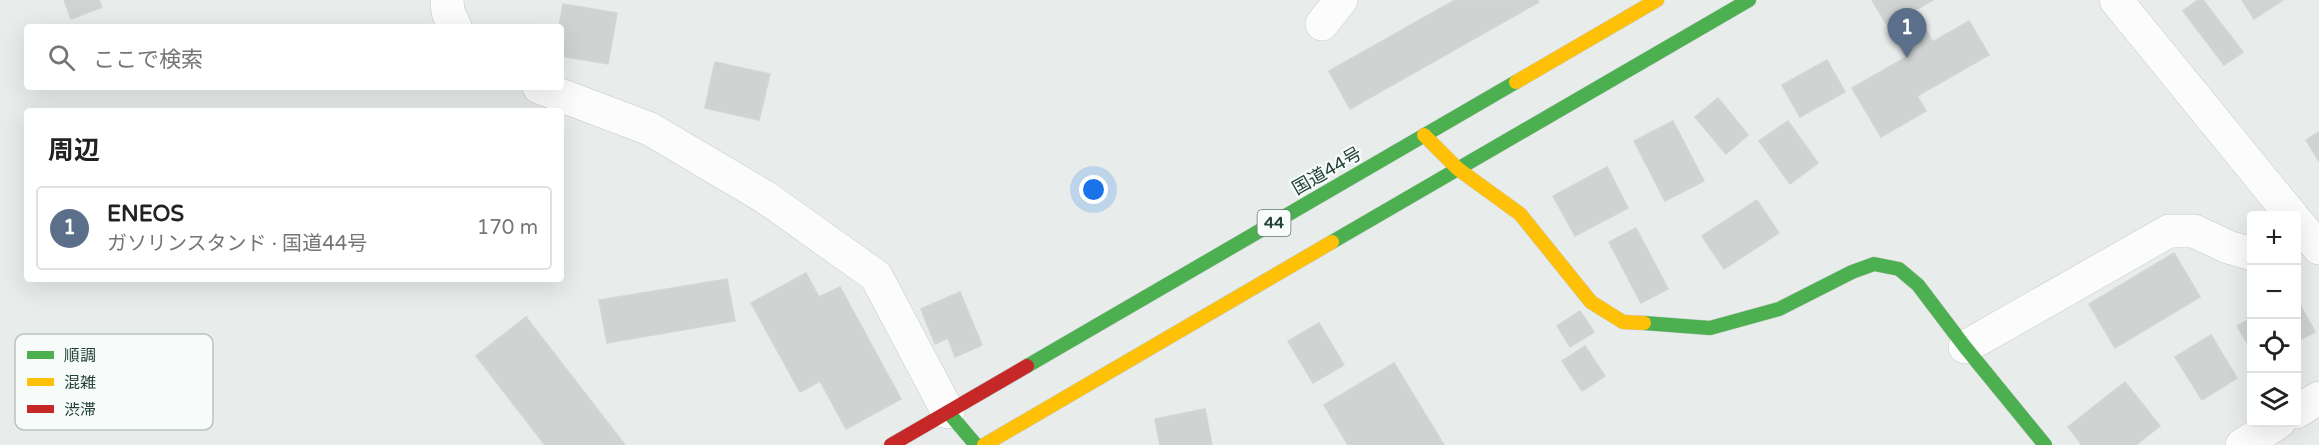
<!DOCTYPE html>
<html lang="ja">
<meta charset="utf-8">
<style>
:root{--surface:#fff;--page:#f6f6f6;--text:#222;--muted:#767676;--line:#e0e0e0;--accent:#697e78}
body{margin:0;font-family:"Varela Round","Noto Sans JP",sans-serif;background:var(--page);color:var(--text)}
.controls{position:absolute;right:18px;bottom:18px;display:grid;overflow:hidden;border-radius:6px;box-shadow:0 6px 24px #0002}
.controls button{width:54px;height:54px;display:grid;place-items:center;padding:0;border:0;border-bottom:2px solid var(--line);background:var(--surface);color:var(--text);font:30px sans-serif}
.you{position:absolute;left:1094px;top:190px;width:21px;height:21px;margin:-15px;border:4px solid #fff;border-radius:50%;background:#1a73e8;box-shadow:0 0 0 9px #1a73e833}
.badge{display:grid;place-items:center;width:39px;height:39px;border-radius:50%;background:var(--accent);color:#fff;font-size:20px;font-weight:700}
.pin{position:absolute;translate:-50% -50px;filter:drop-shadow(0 2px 3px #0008)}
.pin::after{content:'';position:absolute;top:32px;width:21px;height:18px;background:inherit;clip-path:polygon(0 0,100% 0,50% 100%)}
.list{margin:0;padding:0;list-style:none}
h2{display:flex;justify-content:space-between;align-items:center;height:78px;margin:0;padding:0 24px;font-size:26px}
h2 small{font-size:20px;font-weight:400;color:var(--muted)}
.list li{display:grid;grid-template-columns:39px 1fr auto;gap:18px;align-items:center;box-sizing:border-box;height:84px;margin:0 12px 12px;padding:0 12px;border:2px solid var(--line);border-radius:6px}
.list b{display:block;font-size:22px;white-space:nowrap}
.list p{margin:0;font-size:20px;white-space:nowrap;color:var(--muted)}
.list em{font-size:20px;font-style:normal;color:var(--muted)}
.icon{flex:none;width:33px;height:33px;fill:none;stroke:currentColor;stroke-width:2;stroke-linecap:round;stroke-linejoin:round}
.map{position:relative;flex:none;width:2319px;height:445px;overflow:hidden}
.search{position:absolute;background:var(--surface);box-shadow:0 6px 24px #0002;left:24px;top:24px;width:540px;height:66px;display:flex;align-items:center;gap:15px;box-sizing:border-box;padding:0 21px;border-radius:6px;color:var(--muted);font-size:22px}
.panel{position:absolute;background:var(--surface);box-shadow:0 6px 24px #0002;left:24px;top:108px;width:540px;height:174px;border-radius:6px}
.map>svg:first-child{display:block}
.building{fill:#cfd4d2;stroke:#d1d6d4;stroke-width:1.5}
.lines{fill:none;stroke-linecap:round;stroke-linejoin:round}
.street-casing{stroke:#c5cac8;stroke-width:34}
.fast-casing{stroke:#c3cbc8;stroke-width:15}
.slow-casing{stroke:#c3cbc8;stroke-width:15}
.jam-casing{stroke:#c3cbc8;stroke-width:15}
.street{stroke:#fcfcfc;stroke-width:33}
.fast{stroke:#4caf50;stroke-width:14}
.slow{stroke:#ffc107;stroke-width:14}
.jam{stroke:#c62828;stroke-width:14}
.labels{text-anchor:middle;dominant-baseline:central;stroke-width:4.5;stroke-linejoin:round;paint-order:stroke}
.shield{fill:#f7fbf9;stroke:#637a73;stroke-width:1.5}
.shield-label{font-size:16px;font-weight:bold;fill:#24423a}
.street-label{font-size:18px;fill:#24423a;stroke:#f7fbf9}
.key{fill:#f7fbf9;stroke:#b8c4c0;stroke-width:1.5}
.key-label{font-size:16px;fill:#24423a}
</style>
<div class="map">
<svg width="2319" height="445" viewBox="0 0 2319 445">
<rect width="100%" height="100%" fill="#e8edeb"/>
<g class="building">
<path d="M64,0h35l3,7 -31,12z"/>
<path d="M1455,0h83l1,2 -189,107 -21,-38z"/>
<path d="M1872,0h61l-18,10 18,32 -27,15z"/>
<path d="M2198,0h5l40,52 -19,13 -41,-54z"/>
<path d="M2242,0h41l-29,19z"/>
<path d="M563,4l54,9 -9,51 -47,-8v-29h-2z"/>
<path d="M1969,21l20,34 -72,41 9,15 -45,26 -29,-49z"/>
<path d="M1827,60l18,32 -45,25 -18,-32z"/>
<path d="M715,62l55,12 -11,46 -54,-12z"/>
<path d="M1718,98l30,37 -22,19 -31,-37z"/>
<path d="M1673,121l31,60 -39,20 -31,-60z"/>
<path d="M1788,121l30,42 -28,21 -31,-43z"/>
<path d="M2319,132v29l-13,-21z"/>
<path d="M1607,167l21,41 -53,28 -22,-40z"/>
<path d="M1757,200l22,33 -55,36 -22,-33z"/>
<path d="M1636,228l32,61 -27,14 -32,-61z"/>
<path d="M2174,253l26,44 -85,51 -26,-44z"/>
<path d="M806,273l13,24 21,-10 61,112 -55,30 -26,-48 -20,11 -49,-89z"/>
<path d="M727,279l8,42 -128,22 -8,-43z"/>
<path d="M960,292l22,53 -27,12 -7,-19 -13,6 -14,-35z"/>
<path d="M2296,297l19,35 -19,10z"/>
<path d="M1580,311l14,21 -24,15 -13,-21z"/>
<path d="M526,317l99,128h-80l-69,-89z"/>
<path d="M2252,318v33l-15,-25z"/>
<path d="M1319,323l25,42 -31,18 -25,-42z"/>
<path d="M2211,335l26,43 -35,22 -27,-43z"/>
<path d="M1585,346l20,30 -23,15 -20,-30z"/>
<path d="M1394,363l50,82h-96l-24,-40z"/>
<path d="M2125,382l35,44 -24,19h-54l-14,-18z"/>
<path d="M1205,409l7,36h-52l-5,-26z"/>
</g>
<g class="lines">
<g class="street-casing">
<g id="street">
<path d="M447,0l1,12 7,15"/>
<path d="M2116,0l176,216"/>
<path d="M1322,24l19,-24"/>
<path d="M539,87l111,42 115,68 111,79 72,136"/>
<path d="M2296,221l23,27"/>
<path d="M1965,347l204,-116h25l34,16 24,7"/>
<path d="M2296,412l23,-14"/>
<path d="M2242,445l37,-23"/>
</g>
</g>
<g class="fast-casing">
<g id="fast">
<path d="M1332,242l417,-242"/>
<path d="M1644,323l66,5 69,-19 73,-37 22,-8 25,5 19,16 47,62 80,98"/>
<path d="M1027,366l489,-284"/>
<path d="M948,412l28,33"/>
</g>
</g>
<g class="slow-casing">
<g id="slow">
<path d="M1516,82l141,-82"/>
<path d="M1424,135l34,34 62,45 71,88 32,20 21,1"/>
<path d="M984,445l348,-203"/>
</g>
</g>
<g class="jam-casing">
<path id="jam" d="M891,445l136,-79"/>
</g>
<use href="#street" class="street"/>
<use href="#fast" class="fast"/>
<use href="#slow" class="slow"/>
<use href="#jam" class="jam"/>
</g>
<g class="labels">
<rect class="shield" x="1257.5" y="210" width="33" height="26" rx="4.5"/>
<g class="shield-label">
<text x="1274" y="223">44</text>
</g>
<g class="street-label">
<text transform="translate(1327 171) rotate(-30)">国道44号</text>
</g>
</g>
<rect x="15" y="334" width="198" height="96" rx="9" class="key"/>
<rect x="27" y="351" width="27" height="8" fill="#4caf50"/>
<rect x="27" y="378" width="27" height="8" fill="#ffc107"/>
<rect x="27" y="405" width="27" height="8" fill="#c62828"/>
<g class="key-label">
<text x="64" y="361">順調</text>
<text x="64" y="388">混雑</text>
<text x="64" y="415">渋滞</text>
</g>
</svg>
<div class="controls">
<button>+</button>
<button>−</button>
<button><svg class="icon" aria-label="locate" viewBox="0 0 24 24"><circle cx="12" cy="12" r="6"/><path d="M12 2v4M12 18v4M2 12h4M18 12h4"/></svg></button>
<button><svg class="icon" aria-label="layers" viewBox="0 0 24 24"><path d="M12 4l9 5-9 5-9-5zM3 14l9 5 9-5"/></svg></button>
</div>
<div class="you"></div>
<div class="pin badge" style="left:1907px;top:58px;background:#5c6f8a">1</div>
<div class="search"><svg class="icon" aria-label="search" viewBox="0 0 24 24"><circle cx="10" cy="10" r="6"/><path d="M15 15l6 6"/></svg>ここで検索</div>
<section class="panel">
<h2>周辺<small></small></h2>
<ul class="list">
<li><span class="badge" style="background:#5c6f8a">1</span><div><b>ENEOS</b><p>ガソリンスタンド · 国道44号</p></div><em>170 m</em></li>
</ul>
</section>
</div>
